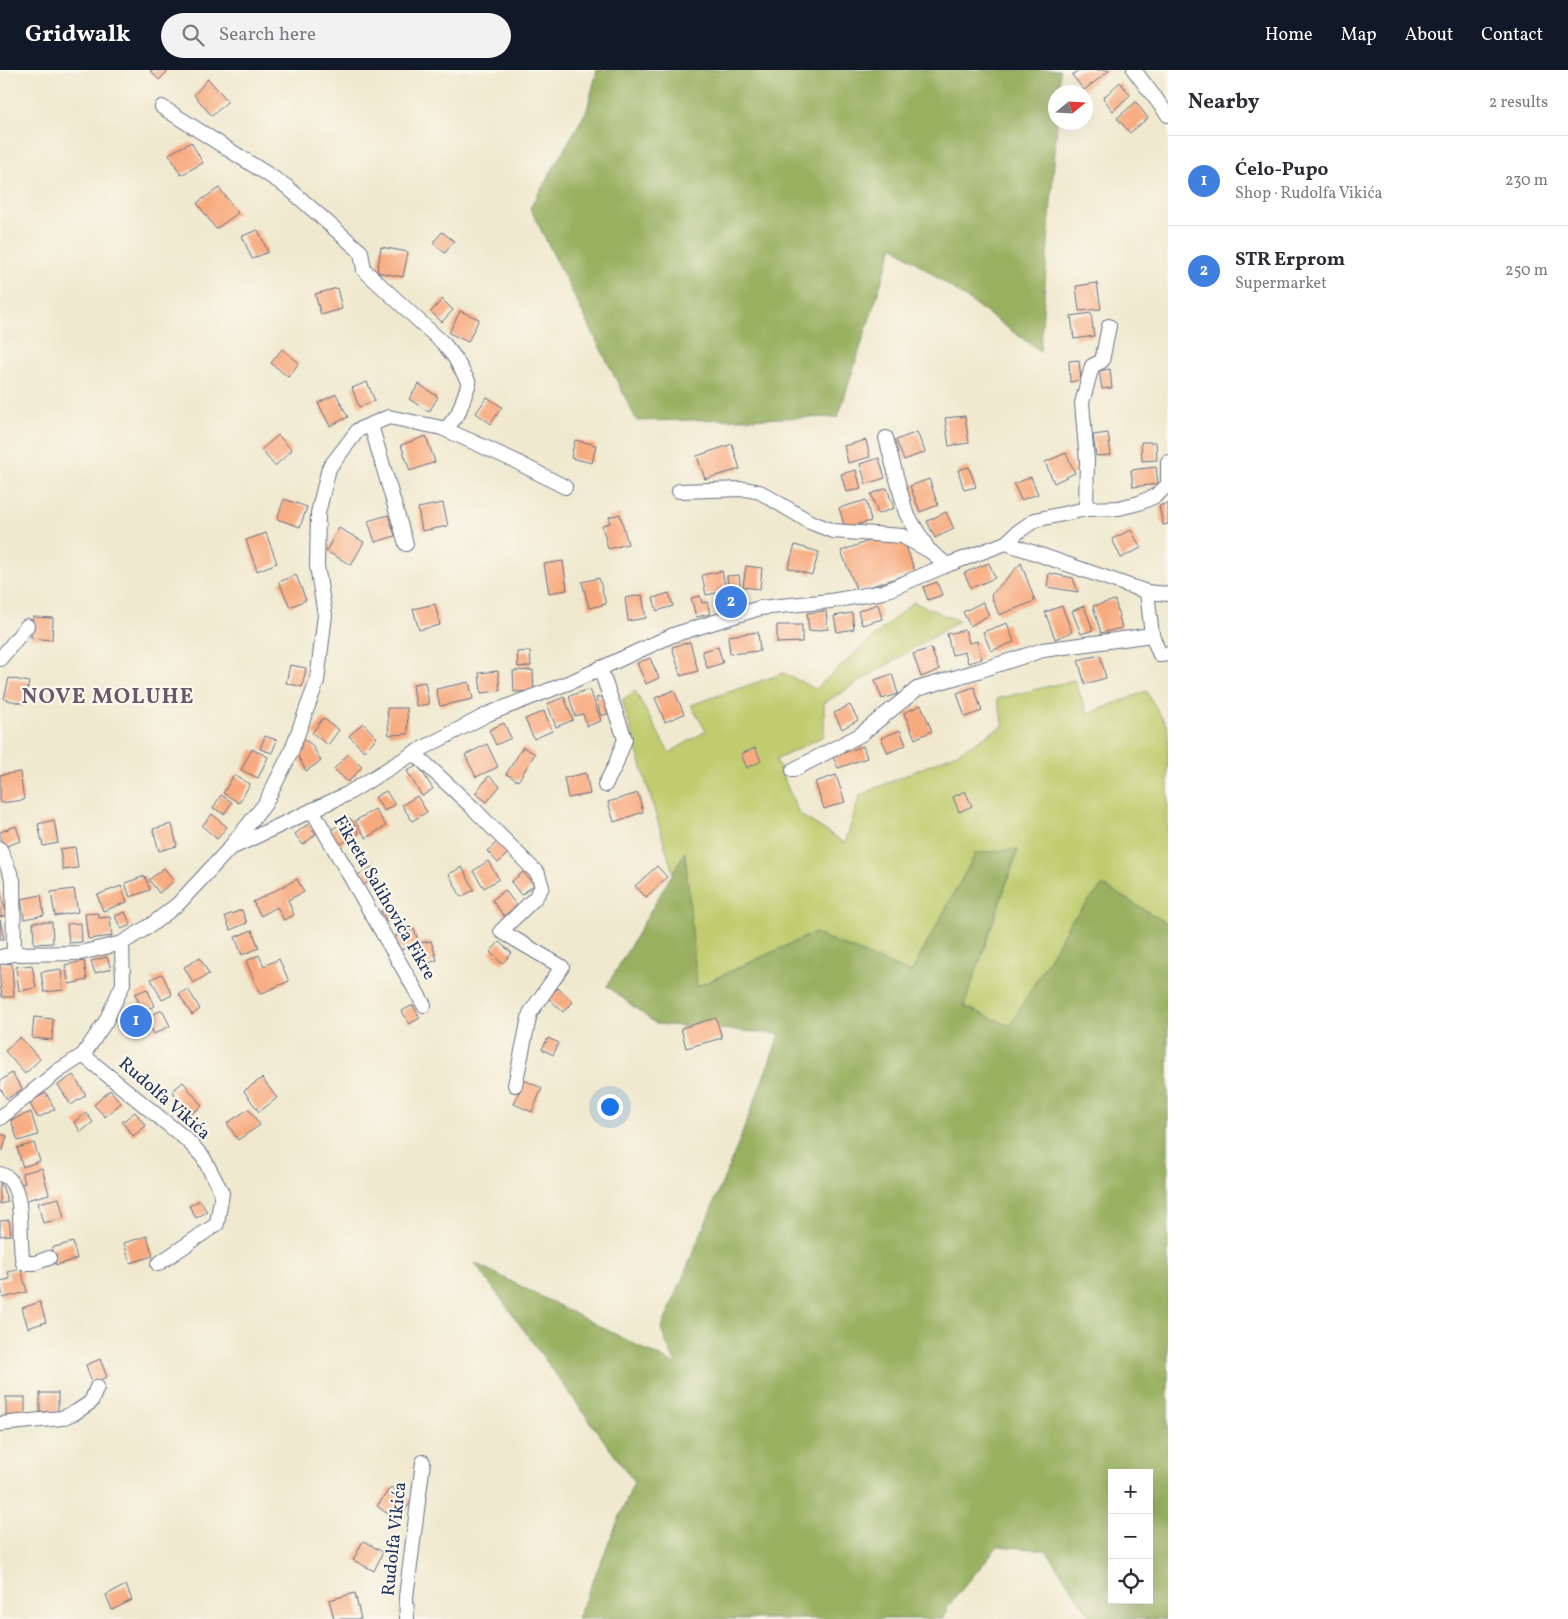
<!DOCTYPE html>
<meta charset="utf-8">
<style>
:root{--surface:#fff;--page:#f2f2f3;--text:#2b2b33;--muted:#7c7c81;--line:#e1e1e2;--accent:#111827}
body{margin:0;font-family:Vollkorn,serif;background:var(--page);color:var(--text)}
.controls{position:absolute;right:15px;bottom:15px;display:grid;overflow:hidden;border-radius:0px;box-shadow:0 5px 20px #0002}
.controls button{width:45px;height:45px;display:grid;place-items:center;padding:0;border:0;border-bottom:1px solid var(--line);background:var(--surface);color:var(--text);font:25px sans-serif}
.compass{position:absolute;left:1048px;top:15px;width:45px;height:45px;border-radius:50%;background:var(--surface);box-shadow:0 5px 20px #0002;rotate:72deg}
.you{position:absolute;left:609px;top:1036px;width:18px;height:18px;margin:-12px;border:4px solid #fff;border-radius:50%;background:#1a73e8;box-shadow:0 0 0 8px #1a73e833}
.badge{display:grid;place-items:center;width:32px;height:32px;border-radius:50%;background:var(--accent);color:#fff;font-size:16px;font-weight:700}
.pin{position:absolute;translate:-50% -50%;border:2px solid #fff;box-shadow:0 1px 5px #0006}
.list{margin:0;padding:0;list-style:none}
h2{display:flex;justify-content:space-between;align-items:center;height:65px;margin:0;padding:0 20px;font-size:21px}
h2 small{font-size:16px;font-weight:400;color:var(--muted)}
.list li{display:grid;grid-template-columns:32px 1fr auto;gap:15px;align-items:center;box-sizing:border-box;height:90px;padding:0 20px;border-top:1px solid var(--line)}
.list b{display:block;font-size:19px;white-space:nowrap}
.list p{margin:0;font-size:16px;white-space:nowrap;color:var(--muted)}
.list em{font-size:16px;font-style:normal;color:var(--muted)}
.icon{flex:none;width:28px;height:28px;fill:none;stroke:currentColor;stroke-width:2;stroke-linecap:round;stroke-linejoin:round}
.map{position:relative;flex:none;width:1168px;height:1549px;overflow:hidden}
header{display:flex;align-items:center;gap:30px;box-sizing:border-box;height:70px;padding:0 25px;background:var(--accent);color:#fff}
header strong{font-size:24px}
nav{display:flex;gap:28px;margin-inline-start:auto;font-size:18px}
.search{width:350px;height:45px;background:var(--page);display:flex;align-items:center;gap:12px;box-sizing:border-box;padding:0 18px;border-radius:28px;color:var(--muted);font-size:19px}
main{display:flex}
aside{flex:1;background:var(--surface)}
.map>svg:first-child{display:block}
.green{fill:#c0cc6e;stroke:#6e7e66}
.forest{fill:#98b061;stroke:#5a7060;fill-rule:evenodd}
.building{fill:#f8aa7f}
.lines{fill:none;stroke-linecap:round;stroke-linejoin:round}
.minor-casing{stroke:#667086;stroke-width:16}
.minor{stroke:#fff;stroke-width:14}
.labels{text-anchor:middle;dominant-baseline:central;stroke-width:4.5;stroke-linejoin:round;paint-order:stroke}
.street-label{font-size:18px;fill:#1b2f5e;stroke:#fbf7ec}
.district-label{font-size:22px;font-weight:bold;letter-spacing:1px;fill:#685a6a;stroke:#fbf7ec}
</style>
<header>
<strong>Gridwalk</strong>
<div class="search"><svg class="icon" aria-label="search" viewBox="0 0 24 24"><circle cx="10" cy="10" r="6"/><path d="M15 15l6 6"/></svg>Search here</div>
<nav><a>Home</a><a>Map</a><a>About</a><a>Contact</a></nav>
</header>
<main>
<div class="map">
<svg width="1168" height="1549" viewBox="0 0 1168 1549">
<rect width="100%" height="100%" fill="#fbf7ec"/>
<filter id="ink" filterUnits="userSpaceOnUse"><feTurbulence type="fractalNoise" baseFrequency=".02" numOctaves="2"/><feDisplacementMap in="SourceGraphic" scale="10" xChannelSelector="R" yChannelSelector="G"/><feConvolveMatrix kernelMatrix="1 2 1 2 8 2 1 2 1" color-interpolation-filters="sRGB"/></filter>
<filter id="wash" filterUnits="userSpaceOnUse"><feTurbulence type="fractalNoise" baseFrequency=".0096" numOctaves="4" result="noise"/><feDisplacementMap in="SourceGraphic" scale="20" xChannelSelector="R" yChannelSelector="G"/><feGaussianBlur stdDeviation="1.12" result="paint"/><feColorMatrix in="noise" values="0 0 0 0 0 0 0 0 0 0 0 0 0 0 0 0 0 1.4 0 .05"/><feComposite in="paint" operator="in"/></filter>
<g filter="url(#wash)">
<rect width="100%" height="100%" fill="#f0e9cf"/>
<path class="green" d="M913,532l46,19 -135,82v33l-48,24 23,54 46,29 15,-48 97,-42 47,-28 -7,-26 77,-19 14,34 58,-23 22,37v196l-65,-38 -32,35 -61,105 -46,-20 54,-156 -42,3 -65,120 -97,-40 -118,54 -11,-134 -12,20 -51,-173 13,-9 34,62 37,-22 -15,-26 93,-32 31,16z"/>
<g class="forest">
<path d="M597,0h463l-1,22h-3v30l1,1 -17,228 -147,-105 -55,171 -201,4 -107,-213 57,-98z"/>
<path d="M1018,779l-54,157 46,20 61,-105 32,-36 65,39v695h-76l-46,-69 -48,-4 -49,59 -5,14h-367l57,-137 -159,-219 201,102 -15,-35 76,-183 43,-113 -124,-10 -49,-38 78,-134 12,135 117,-54 97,40 65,-120zM1112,1403h37v127h-37z"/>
</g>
<g id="blocks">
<g class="building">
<path d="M150,0h19l-10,10z"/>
<path d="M1079,0h29l1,1 -25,19 -12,-15z"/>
<path d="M208,9l20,22 -16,15 -18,-21z"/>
<path d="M1120,12l10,13 -17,16 -10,-13z"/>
<path d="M1136,32l12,16 -18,15 -13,-15z"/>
<path d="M191,72l12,21 -22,12 -12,-21z"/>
<path d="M219,118l19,25 -22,16 -19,-26z"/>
<path d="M258,160l10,22 -16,7 -10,-23z"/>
<path d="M442,162l12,9 -9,12 -12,-10z"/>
<path d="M381,177l27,5 -5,25 -26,-5z"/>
<path d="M1097,213l4,26 -22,2 -3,-25z"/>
<path d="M337,218l5,21 -21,6 -6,-21z"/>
<path d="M442,229l11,11 -11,12 -11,-10z"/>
<path d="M460,241l19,8 -11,23 -19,-9z"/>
<path d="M1091,243l3,23 -20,3 -3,-23z"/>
<path d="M282,279l17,14 -11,14 -17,-14z"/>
<path d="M1079,290l2,20 -11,2 -1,-21z"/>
<path d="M1110,299l2,19 -10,1 -3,-18z"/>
<path d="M367,312l8,19 -16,6 -7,-19z"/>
<path d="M419,314l19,13 -9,15 -20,-13z"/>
<path d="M336,324l12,23 -18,9 -12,-23z"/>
<path d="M487,327l15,10 -11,17 -15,-11z"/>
<path d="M965,346l4,27 -20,3 -4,-28z"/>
<path d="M917,362l8,20 -21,8 -8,-20z"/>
<path d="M1108,363l3,22 -15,1 -3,-21z"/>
<path d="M278,365l14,15 -17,16 -14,-16z"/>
<path d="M426,366l9,26 -25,9 -9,-26z"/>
<path d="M575,370l21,5 -4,18 -21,-5z"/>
<path d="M866,370l4,17 -22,6 -4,-17z"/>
<path d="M1141,372h15l1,18 -15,1z"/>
<path d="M732,374l8,25 -35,10 -8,-23z"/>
<path d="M1066,383l9,20 -21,10 -9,-21z"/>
<path d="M879,388l6,20 -19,6 -6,-20z"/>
<path d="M969,397l7,20 -12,3 -6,-20z"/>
<path d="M1156,397l2,17 -25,3 -2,-17z"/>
<path d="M856,400l5,19 -15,3 -5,-18z"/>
<path d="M1031,407l7,17 -17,6 -7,-16z"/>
<path d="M929,409l9,26 -18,7 -10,-26z"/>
<path d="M887,418l7,20 -16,6 -7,-20z"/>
<path d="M284,429l23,8 -7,20 -23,-8z"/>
<path d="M866,430l5,21 -26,7 -6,-20z"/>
<path d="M443,433l5,23 -26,5 -4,-23z"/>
<path d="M1168,433v21l-5,1 -4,-19z"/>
<path d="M946,442l8,17 -19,9 -8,-17z"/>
<path d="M620,444l8,30 -20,5 -6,-24 8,-2 -1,-6z"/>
<path d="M388,445l7,21 -20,6 -7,-21z"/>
<path d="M339,458l25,14 -13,23 -25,-14z"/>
<path d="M1131,460l10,18 -20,10 -9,-19z"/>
<path d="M266,463l11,30 -20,8 -11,-31z"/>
<path d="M877,468l28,5 10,29 -58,19 -16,-40z"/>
<path d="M795,475l24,7 -7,23 -24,-7z"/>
<path d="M563,491l4,29 -18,3 -5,-29z"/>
<path d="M989,493l6,15 -24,10 -7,-15z"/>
<path d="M1021,493l14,38 -36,14 -8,-20z"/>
<path d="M746,496l16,2 -2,21 -17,-2z"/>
<path d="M722,501l4,20 -20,4 -4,-20z"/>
<path d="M1049,503l24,5 5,14 -31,-5z"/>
<path d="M296,505l10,25 -16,7 -11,-25z"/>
<path d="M739,505l3,28 -12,1 -3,-28z"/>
<path d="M599,508l7,26 -17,4 -7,-26z"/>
<path d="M937,512l5,13 -14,5 -5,-13z"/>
<path d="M669,523l4,13 -16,5 -4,-13z"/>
<path d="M642,525l4,23 -18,3 -3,-23z"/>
<path d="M700,526l2,7 5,-1 3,12 -14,3 -5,-19z"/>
<path d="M1115,530l7,28 -21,5 -8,-27z"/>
<path d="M983,532l6,13 -19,11 -7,-14z"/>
<path d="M435,534l5,21 -21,5 -6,-21z"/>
<path d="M878,534l4,15 -20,6 -4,-14z"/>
<path d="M1062,536l10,26 -17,7 -10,-27z"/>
<path d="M1084,536l9,24 -12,4 -9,-23z"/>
<path d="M826,541l2,18 -19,2 -2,-18z"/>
<path d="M852,543l2,16 -17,3 -3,-16z"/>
<path d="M33,547l20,1 -1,22 -21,-2z"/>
<path d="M1007,553l7,19 -23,9 -8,-19z"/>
<path d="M777,555h25v17l-25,1z"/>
<path d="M965,560l4,13 8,-2 5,18 -14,4 -3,-11 -13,3 -5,-21z"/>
<path d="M758,562l2,19 -30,3 -2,-18z"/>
<path d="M690,572l8,29 -17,5 -9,-29z"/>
<path d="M718,577l5,16 -16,5 -5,-17z"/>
<path d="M931,578l8,22 -18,7 -8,-23z"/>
<path d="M530,581l1,15 -13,1 -1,-15z"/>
<path d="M1100,585l6,23 -21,6 -7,-24z"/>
<path d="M650,588l9,20 -13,6 -9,-21z"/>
<path d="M290,595l16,3 -4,19 -16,-4z"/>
<path d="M533,600l1,21 -20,1 -1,-21z"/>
<path d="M498,601l2,20 -19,2 -2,-20z"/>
<path d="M892,604l6,20 -16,5 -7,-19z"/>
<path d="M9,608l20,4 -5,22 -20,-5z"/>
<path d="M425,612l4,22 -13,2 -3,-22z"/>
<path d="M469,612l4,17 -33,7 -4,-17z"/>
<path d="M974,617l8,24 -17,6 -8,-24z"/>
<path d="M590,619l11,32 -14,5 -4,-12 -8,2 -6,-20z"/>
<path d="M674,620l10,24 -19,8 -10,-24z"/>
<path d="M604,626l6,17 -9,3 -5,-18z"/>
<path d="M564,627l9,23 -17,7 -9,-23z"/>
<path d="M850,635l8,15 -16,9 -8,-16z"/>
<path d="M921,635l11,26 -17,8 -11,-26z"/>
<path d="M387,638h20l1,26 -19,1z"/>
<path d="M544,641l8,20 -18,8 -9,-20z"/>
<path d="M323,648l16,12 -11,15 -16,-12z"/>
<path d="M363,653l14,15 -13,13 -15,-15z"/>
<path d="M504,653l7,15 -15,7 -7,-15z"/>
<path d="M900,660l6,15 -18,8 -7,-15z"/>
<path d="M265,666l12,4 -5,13 -12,-4z"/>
<path d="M304,669l8,6 9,16 -15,10 -9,-17z"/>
<path d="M487,674l11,23 -22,10 -11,-22z"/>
<path d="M863,676l4,12 -29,10 -5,-11z"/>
<path d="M523,677l12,7 -17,27 -12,-7z"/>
<path d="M755,678l6,13 -14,7 -6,-14z"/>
<path d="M252,679l16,8 -10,21 -17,-8z"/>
<path d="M348,684l14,13 -14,15 -14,-13z"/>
<path d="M418,695l15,24 -11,7 -15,-25z"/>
<path d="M20,702l4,28 -24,3v-28z"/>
<path d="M586,703l4,21 -22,4 -4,-20z"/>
<path d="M234,705l16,9 -11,19 -16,-10z"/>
<path d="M836,705l9,27 -21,7 -9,-27z"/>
<path d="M489,706l11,10 -13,16 -12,-9z"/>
<path d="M386,721l9,14 -11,6 -9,-14z"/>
<path d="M965,721l7,15 -13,6 -6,-15z"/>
<path d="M638,723l5,19 -29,10 -6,-20z"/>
<path d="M221,725l11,7 -8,12 -11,-6z"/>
<path d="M417,726l10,16 -15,9 -10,-16z"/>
<path d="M375,739l11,17 -20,12 -11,-17z"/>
<path d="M212,744l15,13 -10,12 -15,-13z"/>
<path d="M350,748l9,15 -21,13 -9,-15z"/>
<path d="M54,750l4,23 -15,3 -5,-22z"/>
<path d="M172,754l5,22 -18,5 -6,-22z"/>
<path d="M308,754l8,10 -13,11 -8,-11z"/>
<path d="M16,756l5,15 -18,6 -3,-10v-5z"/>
<path d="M497,772l11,11 -10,10 -11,-12z"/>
<path d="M75,777l3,21 -15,2 -3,-21z"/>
<path d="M488,791l11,18 -15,9 -11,-17z"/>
<path d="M657,796l10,11 -21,20 -11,-11z"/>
<path d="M372,797l5,10 -14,8 -5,-10z"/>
<path d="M462,797l12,23 -13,7 -12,-23z"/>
<path d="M164,798l10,13 -15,12 -10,-13z"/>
<path d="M523,802l11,13 -13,10 -10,-13z"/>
<path d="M145,806l5,14 -20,7 -5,-14z"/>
<path d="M297,809l7,13 -16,8 6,15 -10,5 -7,-13 -16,9 -8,-14z"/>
<path d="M121,816l6,16 -24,9 -6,-16z"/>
<path d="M74,819l4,23 -23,4 -4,-24z"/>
<path d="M505,820l12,16 -13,10 -12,-16z"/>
<path d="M0,821l7,24 -7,2z"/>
<path d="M41,825l3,20 -20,4 -3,-20z"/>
<path d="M394,835l6,11 -13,6 -6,-11z"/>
<path d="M242,840l5,13 -17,7 -5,-14z"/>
<path d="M125,842l6,13 -10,4 -6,-13z"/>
<path d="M98,843l1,5 11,-1 2,19 -24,3 -3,-25z"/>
<path d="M0,850l4,19h-4z"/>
<path d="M33,852h19l1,21 -19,1z"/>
<path d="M81,853l1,19 -13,1 -2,-19z"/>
<path d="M414,859l5,14 -19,7 -5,-14z"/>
<path d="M252,860l7,18 -17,7 -7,-18z"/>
<path d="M431,871l6,19 -11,4 -7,-21z"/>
<path d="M499,872l13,11 -10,11 -12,-12z"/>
<path d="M259,885l5,11 15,-7 10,22 -29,13 -14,-33z"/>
<path d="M107,887l4,12 -16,4 -4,-12z"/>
<path d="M200,888l9,16 -16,9 -9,-16z"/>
<path d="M84,891l3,19 -18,4 -4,-19z"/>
<path d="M0,893l12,1 2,33h-12l-2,-15z"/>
<path d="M32,895l4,23 -17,3 -3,-24z"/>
<path d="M61,899l2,21 -19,2 -3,-20z"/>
<path d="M162,904l10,21 -10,5 -11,-21z"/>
<path d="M558,918l15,14 -10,10 -15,-14z"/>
<path d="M147,919l8,17 -12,5 -8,-17z"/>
<path d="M188,919l12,20 -8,6 -13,-21z"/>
<path d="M413,935l7,13 -11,6 -7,-13z"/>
<path d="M162,940l8,16 -16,8 -8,-16z"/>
<path d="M34,947l19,2 -1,21 -20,-2z"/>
<path d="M716,948l6,20 -36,10 -5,-20z"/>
<path d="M20,967l20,22 -15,15 -20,-23z"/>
<path d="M548,968l11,5 -6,12 -11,-6z"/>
<path d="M12,1003l10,16 -15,10 -7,-11v-7z"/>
<path d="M73,1005l13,20 -15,10 -13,-20z"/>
<path d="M262,1008l15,20 -18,14 -15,-21z"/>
<path d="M524,1010l18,8 -10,24 -18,-8z"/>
<path d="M183,1012l19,24 -12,9 -18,-24z"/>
<path d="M110,1020l11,13 -16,14 -11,-12z"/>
<path d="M46,1023l9,16 -17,9 -9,-16z"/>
<path d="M249,1039l11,16 -22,15 -11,-17z"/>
<path d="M31,1042l7,23 -20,6 -7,-21z"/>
<path d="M135,1042l11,14 -13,10 -11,-14z"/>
<path d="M86,1043l7,9 -12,10 -7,-10z"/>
<path d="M0,1064l7,2 -4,14h-3z"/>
<path d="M34,1073l6,18 -17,6 -6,-19z"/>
<path d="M42,1098l7,26 -26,7 -4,-16 6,-2 -3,-10z"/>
<path d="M0,1110l8,22 -8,2z"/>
<path d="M59,1128l5,20 -21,5 -5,-20z"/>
<path d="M200,1130l7,12 -11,6 -7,-12z"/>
<path d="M9,1150l2,15 -11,1v-15z"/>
<path d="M147,1166l6,20 -23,7 -6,-20z"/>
<path d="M73,1172l4,17 -21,6 -5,-17z"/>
<path d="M21,1199l6,23 -24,6 -3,-17 10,-2 -2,-7z"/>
<path d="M40,1232l6,20 -18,6 -6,-20z"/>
<path d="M100,1289l7,18 -15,6 -6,-18z"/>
<rect x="40" y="1323" width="18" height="19"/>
<rect x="6" y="1327" width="19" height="21"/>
<path d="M391,1417l20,15 -14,19 -20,-15z"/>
<path d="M363,1471l20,11 -9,19 -21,-11z"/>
<path d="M126,1515l6,15 -20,10 -6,-15z"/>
<path d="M355,1523l6,26h-27l-5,-19z"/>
</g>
</g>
</g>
<g filter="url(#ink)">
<use href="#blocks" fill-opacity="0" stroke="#667086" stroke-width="1"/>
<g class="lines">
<g class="minor-casing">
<g id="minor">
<path d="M1134,0l34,45"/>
<path d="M162,37l124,79 75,66 3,18 80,74 11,14 14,25 -11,31 -12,15"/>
<path d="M371,355l35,119"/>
<path d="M886,368l20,75 22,36"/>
<path d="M1168,415v-23"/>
<path d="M679,421l66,-2 15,3 50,30 23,9 69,5 28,15 17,14"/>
<path d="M1086,439l1,-48 -5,-58 10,-37 10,-5 7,-35"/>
<path d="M1006,473l13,-12 16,-11 51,-11 33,-1 20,-5 16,-7 13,-11"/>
<path d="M1147,522l5,43 8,20 8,-1"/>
<path d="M0,589l27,-33"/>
<path d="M600,598l25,71 -10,27 -10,19"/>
<path d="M414,683l58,54 66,67 4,13 -7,11 -34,33 61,36 -32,46 -15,72"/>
<path d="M793,700l67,-35 57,-46 64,-19 62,-20 109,-15"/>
<path d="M312,740l112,195"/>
<path d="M232,775l33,-41 26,-52 26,-71 8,-66 -8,-49 1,-53 11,-45 29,-38 31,-13 53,11 71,32 52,27"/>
<path d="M0,779l13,31 1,74"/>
<path d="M0,887l14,-3 66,-1 42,-10 29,-18 27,-21 51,-55 118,-55 67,-41 74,-39 85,-33 100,-46 87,-27 71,-7 52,-9 64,-27 59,-22 141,49 21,2"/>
<path d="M83,985l104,85 16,17 19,36 -5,31 -59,40"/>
<path d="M0,1048l58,-47 25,-16 23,-34 17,-37 -1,-41"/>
<path d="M0,1104c3,1 8,3 10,6 15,17 8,60 13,83h12l14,-5"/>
<path d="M0,1354l62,-6 14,-6 15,-10 6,-15"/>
<path d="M407,1549l-1,-22 17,-135"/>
</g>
</g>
<use href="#minor" class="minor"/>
</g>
</g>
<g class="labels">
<g class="street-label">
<text transform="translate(384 828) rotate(60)">Fikreta Salihovića Fikre</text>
<text transform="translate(164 1029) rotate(41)">Rudolfa Vikića</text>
<text transform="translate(395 1469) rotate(-84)">Rudolfa Vikića</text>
</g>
<g class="district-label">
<text x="108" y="627">NOVE MOLUHE</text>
</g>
</g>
</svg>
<div class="controls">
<button>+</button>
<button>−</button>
<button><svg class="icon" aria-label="locate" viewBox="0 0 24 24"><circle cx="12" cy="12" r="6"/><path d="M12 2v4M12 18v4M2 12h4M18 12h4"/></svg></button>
</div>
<svg class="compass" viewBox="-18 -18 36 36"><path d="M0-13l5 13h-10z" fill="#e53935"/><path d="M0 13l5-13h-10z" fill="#7c7c81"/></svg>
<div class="you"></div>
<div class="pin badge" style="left:136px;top:951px;background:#3f7fe0">1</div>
<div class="pin badge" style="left:731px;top:532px;background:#3f7fe0">2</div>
</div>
<aside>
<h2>Nearby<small>2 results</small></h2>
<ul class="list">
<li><span class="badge" style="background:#3f7fe0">1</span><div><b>Ćelo-Pupo</b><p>Shop · Rudolfa Vikića</p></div><em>230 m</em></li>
<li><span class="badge" style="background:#3f7fe0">2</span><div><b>STR Erprom</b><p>Supermarket</p></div><em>250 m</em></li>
</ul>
</aside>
</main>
